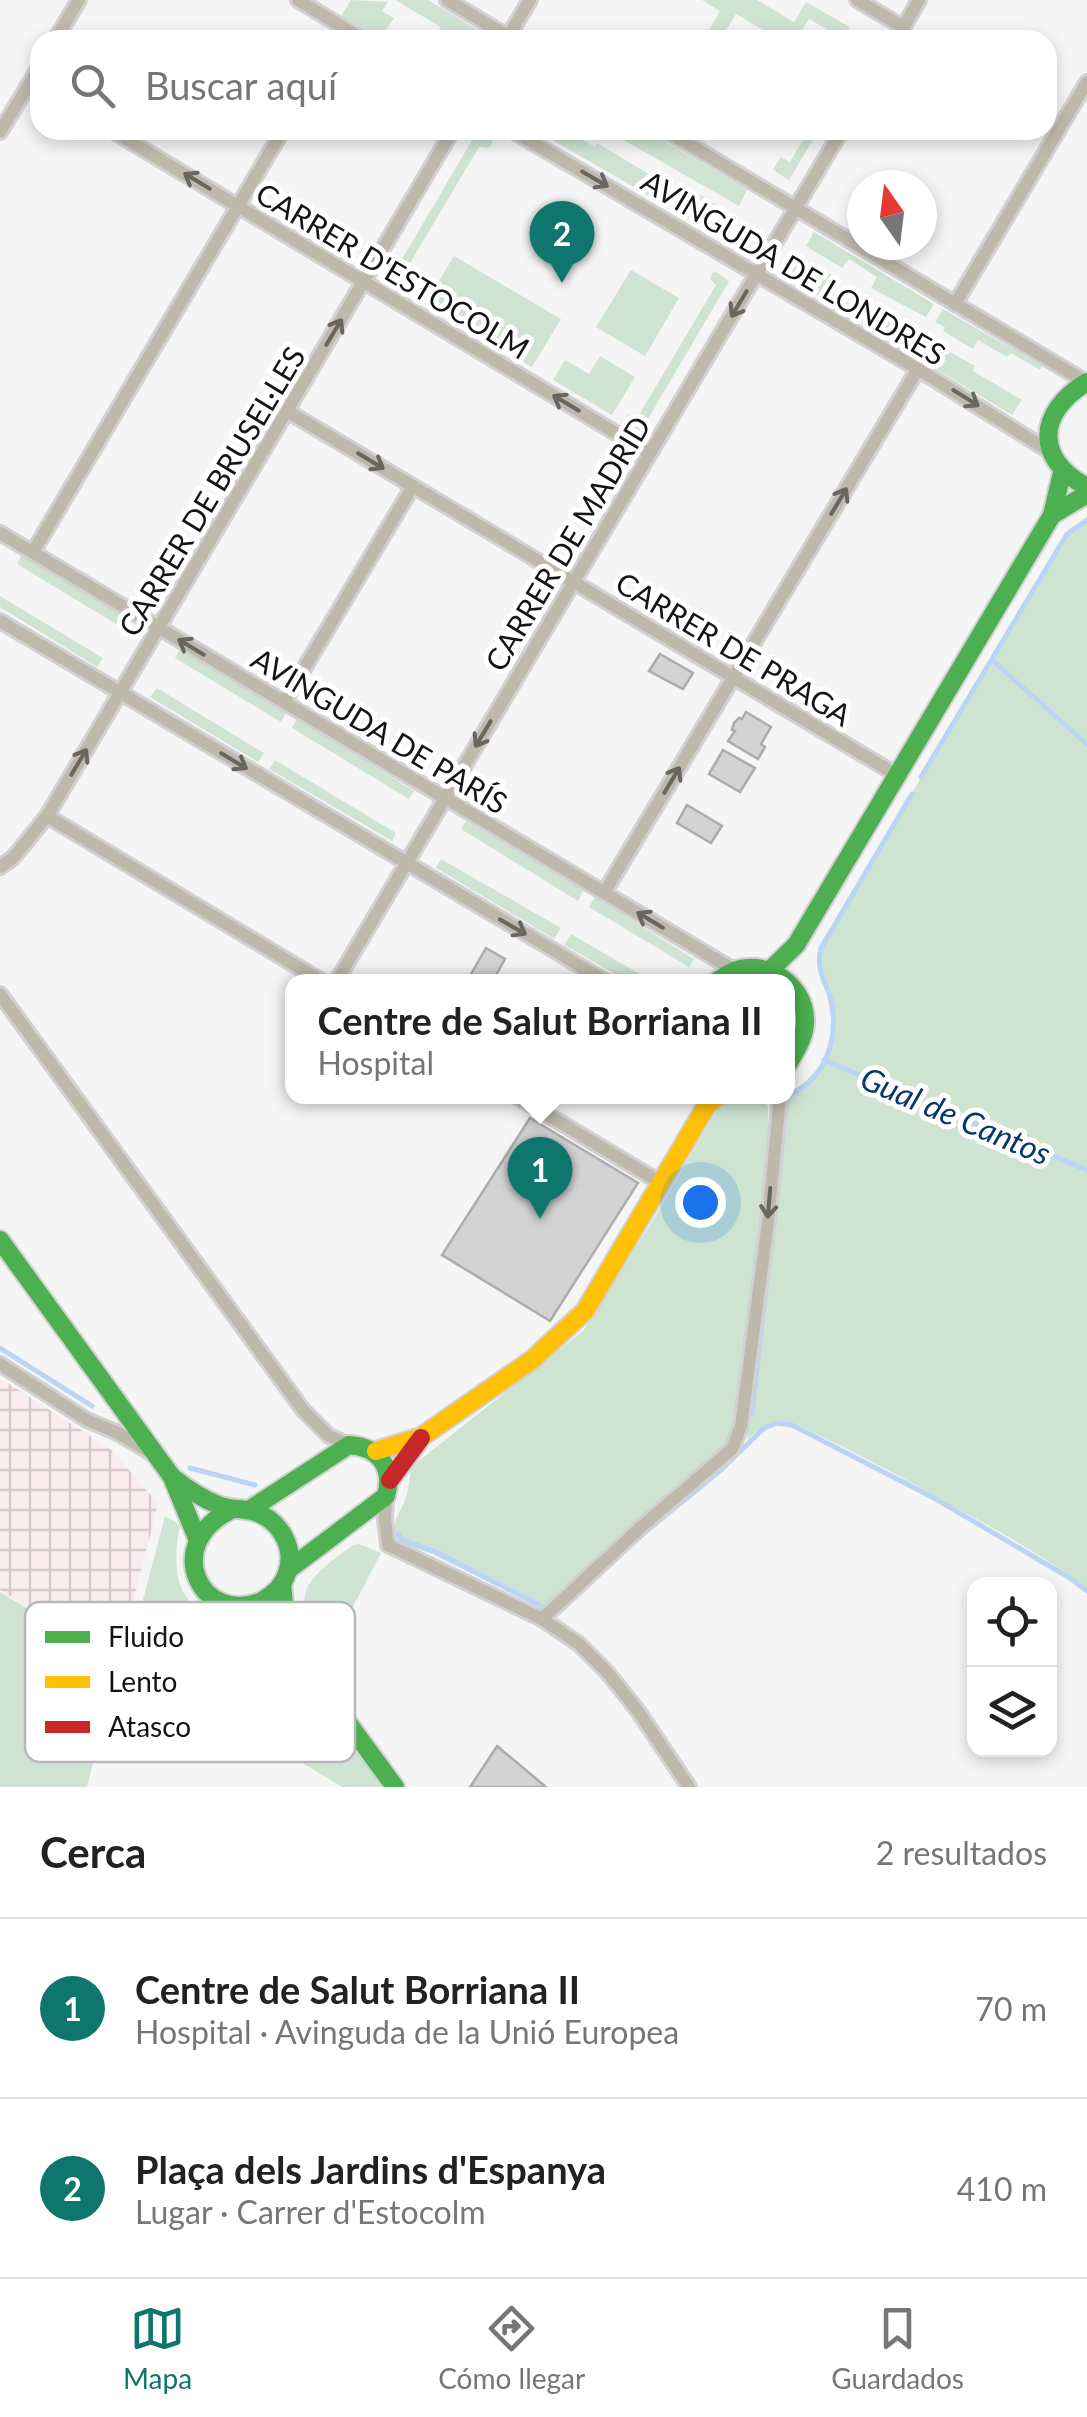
<!DOCTYPE html>
<html lang="es">
<meta charset="utf-8">
<style>
:root{--surface:#fff;--page:#f2f2f2;--text:#222;--muted:#767676;--line:#e0e0e0;--accent:#0f766e}
body{margin:0;font-family:Lato,sans-serif;background:var(--page);color:var(--text)}
.controls{position:absolute;right:30px;bottom:30px;display:grid;overflow:hidden;border-radius:20px;box-shadow:0 5px 15px #0003}
.controls button{width:90px;height:90px;display:grid;place-items:center;padding:0;border:0;border-bottom:2px solid var(--line);background:var(--surface);color:var(--text);font:50px sans-serif}
.compass{position:absolute;left:847px;top:170px;width:90px;height:90px;border-radius:50%;background:var(--surface);box-shadow:0 5px 15px #0003;rotate:346deg}
.you{position:absolute;left:700px;top:1202px;width:35px;height:35px;margin:-25px;border:8px solid #fff;border-radius:50%;background:#1a73e8;box-shadow:0 0 0 15px #1a73e833}
.badge{display:grid;place-items:center;width:65px;height:65px;border-radius:50%;background:var(--accent);color:#fff;font-size:32px;font-weight:700}
.pin{position:absolute;translate:-50% -82px;filter:drop-shadow(0 2px 5px #0008)}
.pin::after{content:'';position:absolute;top:52px;width:35px;height:30px;background:inherit;clip-path:polygon(0 0,100% 0,50% 100%)}
.popup{position:absolute;left:285px;top:974px;width:510px;height:130px;box-sizing:border-box;display:grid;place-content:center;border-radius:20px;background:var(--surface);filter:drop-shadow(0 2px 8px #0005);font-size:32px;white-space:nowrap;color:var(--muted)}
.popup b{font-size:38px;color:var(--text)}
.popup::after{content:'';position:absolute;left:50%;top:100%;margin-left:-20px;border:20px solid transparent;border-top-color:var(--surface)}
.list{margin:0;padding:0;list-style:none}
h2{display:flex;justify-content:space-between;align-items:center;height:130px;margin:0;padding:0 40px;font-size:42px}
h2 small{font-size:32px;font-weight:400;color:var(--muted)}
.list li{display:grid;grid-template-columns:65px 1fr auto;gap:30px;align-items:center;box-sizing:border-box;height:180px;padding:0 40px;border-top:2px solid var(--line)}
.list b{display:block;font-size:38px;white-space:nowrap}
.list p{margin:0;font-size:32px;white-space:nowrap;color:var(--muted)}
.list em{font-size:32px;font-style:normal;color:var(--muted)}
.icon{flex:none;width:55px;height:55px;fill:none;stroke:currentColor;stroke-width:2;stroke-linecap:round;stroke-linejoin:round}
.map{position:relative;flex:none;width:1087px;height:1787px;overflow:hidden}
.search{position:absolute;background:var(--surface);box-shadow:0 5px 15px #0003;left:30px;right:30px;top:30px;height:110px;display:flex;align-items:center;gap:25px;box-sizing:border-box;padding:0 35px;border-radius:30px;color:var(--muted);font-size:38px}
.sheet{height:490px;background:var(--surface)}
nav{display:flex;justify-content:space-around;align-items:center;box-sizing:border-box;height:140px;border-top:2px solid var(--line);background:var(--surface);font-size:28px;color:var(--muted)}
nav a{display:grid;justify-items:center;gap:5px}
nav .on{color:var(--accent)}
.map>svg:first-child{display:block}
.industrial{fill:url(#industrial-grid)}
.green{fill:#cee4d1}
.lines{fill:none;stroke-linecap:round;stroke-linejoin:round}
.stream{stroke:#bad4f5;stroke-width:5}
.building{fill:#d4d3d4;stroke:#adacad;stroke-width:2.5}
.street-casing{stroke:#d1d1d2;stroke-width:18}
.fast-casing{stroke:#d1d1d2;stroke-width:22}
.slow-casing{stroke:#d1d1d2;stroke-width:22}
.jam-casing{stroke:#d1d1d2;stroke-width:22}
.street{stroke:#beb9ab;stroke-width:12}
.fast{stroke:#4caf50;stroke-width:18}
.slow{stroke:#ffc107;stroke-width:18}
.jam{stroke:#c62828;stroke-width:18}
.oneway{stroke:#696660}
.labels{text-anchor:middle;dominant-baseline:central;stroke-width:10;stroke-linejoin:round;paint-order:stroke}
.street-label{font-size:30px;fill:#141415;stroke:#fff}
.water-label{font-size:32px;font-style:italic;fill:#08376a;stroke:#fff}
.key{fill:#fff;stroke:#b8b8b9;stroke-width:2.5}
.key-label{font-size:28px;fill:#141415}
</style>
<div class="map">
<svg width="1087" height="1787" viewBox="0 0 1087 1787">
<defs>
<pattern id="industrial-grid" width="8" height="8" patternUnits="userSpaceOnUse" patternTransform="scale(2.5)"><rect width="8" height="8" fill="#f9ebee"/><path d="M0 4h8M4 0v8" fill="none" stroke="#d5c9cb"/></pattern>
</defs>
<rect width="100%" height="100%" fill="#f5f5f6"/>
<path class="industrial" d="M0,1378l113,73 45,53 -40,157 -118,-71z"/>
<g class="green">
<path d="M351,0l37,2 -6,9 12,7 -10,15 11,7h-12l-42,-24z"/>
<path d="M395,0h33l58,35 -3,5h-45l-3,-2 6,-11z"/>
<path d="M702,0h55l37,22 12,-20 44,25 -8,13h-17l5,-9 -21,-12 -13,21h-16l-44,-26 -16,26h-17l17,-29z"/>
<path d="M478,130l15,12 -4,6 -10,-1 -76,128 1,4 14,9 -1,5 -7,2 -22,-12z"/>
<path d="M535,130h31l29,17 2,-4 60,36 -9,16z"/>
<path d="M618,130h28l101,60 -8,16 -124,-71z"/>
<path d="M809,130h10l-30,50 -16,-10 8,-13 9,5z"/>
<path d="M683,184l50,31 -13,24 -51,-32z"/>
<path d="M814,232l120,72 -8,13 -55,-29 6,-11 -28,-18 -7,9 -36,-22z"/>
<path d="M796,254l36,21 -8,13 46,29 9,-12 41,24 -14,22 -122,-76z"/>
<path d="M454,256l107,63 -29,48 -107,-63z"/>
<path d="M631,270l48,28 -34,58 -49,-29z"/>
<path d="M716,272l13,9 -88,150 -16,-9 2,-7 3,-1 4,3 5,-2 77,-130 -6,-6 2,-6z"/>
<path d="M943,309l99,57 -2,4 -29,-17 -4,4 -29,-17 -5,9 -30,-18 2,-4 -10,-5z"/>
<path d="M922,345l12,6 4,-6 37,21 -2,5 49,29 -10,15 -96,-58z"/>
<path d="M600,356l35,21 -23,38 -59,-35 12,-20 24,14z"/>
<path d="M1087,520v1068c-40,-30 -83,-54 -127,-78 -54,-31 -110,-61 -167,-87 -20,-2 -31,2 -46,17l39,-343c33,-24 56,-50 44,-95 -6,-20 -16,-34 -10,-55l247,-413z"/>
<path d="M22,554l106,63 -7,10 -104,-63z"/>
<path d="M0,596l103,62 -6,9 -97,-60z"/>
<path d="M180,649l106,64 -5,9 -106,-64z"/>
<path d="M157,688l107,65 -6,9 -108,-65z"/>
<path d="M297,719l117,72 -5,8 -117,-71z"/>
<path d="M275,760l121,73 -4,8 -123,-72z"/>
<path d="M466,821l118,68 -6,12 -117,-72z"/>
<path d="M441,859l120,69 -7,11 -118,-71z"/>
<path d="M595,897l99,62 -5,8 -100,-60z"/>
<path d="M571,934l81,47h-25l-63,-36z"/>
<path d="M735,1097h28l5,10 1,31 -9,122 -22,152 -11,34 -184,163 -111,-55 -34,-12c-9,-25 4,-27 9,-49 3,-8 2,-17 4,-26l172,-136 68,-108 63,-108 10,-15z"/>
<path d="M165,1516l15,9c-8,40 -7,82 41,95 28,8 32,3 57,23l105,144h-41l-214,-130z"/>
<path d="M359,1544l22,9 -54,104c-37,-59 -30,-72 26,-112z"/>
<path d="M0,1592l118,71 -31,124h-87z"/>
</g>
<g class="lines">
<g class="stream">
<path d="M992,660l95,84"/>
<path d="M921,777l146,-243 20,-14"/>
<path d="M824,1060l263,110"/>
<path d="M788,1096c6,-4 14,-8 20,-13 24,-21 31,-59 21,-89 -6,-16 -13,-28 -8,-46l91,-154"/>
<path d="M776,1203l11,-107"/>
<path d="M0,1348l92,58"/>
<path d="M752,1414l19,-171"/>
<path d="M190,1468l65,17"/>
<path d="M398,1534l4,6 32,11 111,57"/>
<path d="M557,1614l81,-76 83,-68 43,-42 13,-5 15,2 142,73 136,80 17,13"/>
</g>
</g>
<g class="building">
<path d="M660,654l33,19 -10,16 -34,-18z"/>
<path d="M746,712l25,15 -10,17 4,3 -7,12 -30,-18 7,-10 -3,-1 2,-7 5,-5 3,1z"/>
<path d="M723,750l32,18 -15,24 -31,-18z"/>
<path d="M687,805l35,21 -11,17 -34,-20z"/>
<path d="M486,948l19,11 -13,23h-8l-13,-8z"/>
<path d="M530,1118l108,65 -88,138 -108,-66z"/>
<path d="M497,1746l49,41h-76z"/>
</g>
<g class="lines">
<g class="street-casing">
<g id="street">
<path d="M298,0l66,40"/>
<path d="M447,0l67,40"/>
<path d="M857,0l46,27"/>
<path d="M55,40l24,-40"/>
<path d="M506,40l24,-40"/>
<path d="M896,40l23,-40"/>
<path d="M111,130l538,323"/>
<path d="M511,130l407,239 131,82"/>
<path d="M665,130l421,252"/>
<path d="M0,132l40,-66"/>
<path d="M955,304l132,-222"/>
<path d="M287,411l610,364"/>
<path d="M0,533l734,437"/>
<path d="M33,552l250,-422"/>
<path d="M0,621l607,361"/>
<path d="M284,702l129,-216"/>
<path d="M47,816l276,166"/>
<path d="M0,867l13,-9 34,-42 406,-686"/>
<path d="M604,893l314,-524"/>
<path d="M336,982l506,-852"/>
<path d="M0,994l303,416 26,26 20,9"/>
<path d="M516,1096l145,87"/>
<path d="M0,1364l87,56 31,13 35,21"/>
<path d="M386,1496l-1,24 3,25 154,74 37,25 28,28 31,39 51,76"/>
<path d="M542,1619l99,-92 91,-78 9,-23 27,-204 12,-126"/>
</g>
</g>
<g class="fast-casing">
<g id="fast">
<path d="M1087,382c-50,30 -53,77 0,105"/>
<path d="M1052,515l35,-21"/>
<path d="M769,971l27,-26 256,-430 10,-42"/>
<path d="M715,982c7,-4 14,-9 21,-12 32,-10 68,15 69,49 1,17 -9,31 -17,45"/>
<path d="M0,1240l172,237 25,61"/>
<path d="M172,1477c14,11 29,21 46,28 12,5 25,3 37,7 25,8 41,36 32,61 -4,13 -14,22 -25,28 -60,26 -102,-56 -31,-91"/>
<path d="M249,1510l100,-65c30,2 45,22 37,51l-98,74"/>
<path d="M282,1584l3,29 9,27"/>
<path d="M245,1606l34,23 116,158"/>
</g>
</g>
<g class="slow-casing">
<path id="slow" d="M376,1451l45,-14 111,-77 53,-49 122,-206 11,-9"/>
</g>
<g class="jam-casing">
<path id="jam" d="M390,1480l31,-42"/>
</g>
<use href="#street" class="street"/>
<use href="#fast" class="fast"/>
<use href="#slow" class="slow"/>
<use href="#jam" class="jam"/>
</g>
<defs><path id="oneway-shaft" d="M-6 0H5M1.5-3L5.5 0L1.5 3" fill="none" stroke-width="1.6" stroke-linecap="round" stroke-linejoin="round" transform="scale(2.5)"/></defs>
<g class="oneway">
<use href="#oneway-shaft" transform="translate(595 179) rotate(30)"/>
<use href="#oneway-shaft" transform="translate(197 181) rotate(-149)"/>
<use href="#oneway-shaft" transform="translate(739 304) rotate(121)"/>
<use href="#oneway-shaft" transform="translate(334 332) rotate(-59)"/>
<use href="#oneway-shaft" transform="translate(966 398) rotate(32)"/>
<use href="#oneway-shaft" transform="translate(566 403) rotate(-149)"/>
<use href="#oneway-shaft" transform="translate(371 461) rotate(31)"/>
<use href="#oneway-shaft" transform="translate(839 501) rotate(-59)"/>
<use href="#oneway-shaft" transform="translate(191 647) rotate(-149)"/>
<use href="#oneway-shaft" transform="translate(483 734) rotate(121)"/>
<use href="#oneway-shaft" transform="translate(234 761) rotate(31)"/>
<use href="#oneway-shaft" transform="translate(79 762) rotate(-59)"/>
<use href="#oneway-shaft" transform="translate(672 780) rotate(-59)"/>
<use href="#oneway-shaft" transform="translate(650 920) rotate(-149)"/>
<use href="#oneway-shaft" transform="translate(513 927) rotate(30)"/>
<use href="#oneway-shaft" transform="translate(769 1203) rotate(95)"/>
</g>
<g class="labels">
<g class="street-label">
<text transform="translate(794 267) rotate(31)">AVINGUDA DE LONDRES</text>
<text transform="translate(393 270) rotate(31)">CARRER D'ESTOCOLM</text>
<text transform="translate(211 491) rotate(-59)">CARRER DE BRUSEL·LES</text>
<text transform="translate(567 543) rotate(-59)">CARRER DE MADRID</text>
<text transform="translate(734 648) rotate(31)">CARRER DE PRAGA</text>
<text transform="translate(380 730) rotate(31)">AVINGUDA DE PARÍS</text>
</g>
<g class="water-label">
<text transform="translate(956 1115) rotate(23)">Gual de Cantos</text>
</g>
</g>
<rect x="25" y="1602" width="330" height="160" rx="15" class="key"/>
<rect x="45" y="1631" width="45" height="12" fill="#4caf50"/>
<rect x="45" y="1676" width="45" height="12" fill="#ffc107"/>
<rect x="45" y="1721" width="45" height="12" fill="#c62828"/>
<g class="key-label">
<text x="108" y="1647">Fluido</text>
<text x="108" y="1692">Lento</text>
<text x="108" y="1737">Atasco</text>
</g>
</svg>
<div class="controls">
<button><svg class="icon" aria-label="locate" viewBox="0 0 24 24"><circle cx="12" cy="12" r="6"/><path d="M12 2v4M12 18v4M2 12h4M18 12h4"/></svg></button>
<button><svg class="icon" aria-label="layers" viewBox="0 0 24 24"><path d="M12 4l9 5-9 5-9-5zM3 14l9 5 9-5"/></svg></button>
</div>
<svg class="compass" viewBox="-18 -18 36 36"><path d="M0-13l5 13h-10z" fill="#e53935"/><path d="M0 13l5-13h-10z" fill="#767676"/></svg>
<div class="you"></div>
<div class="pin badge" style="left:540px;top:1219px">1</div>
<div class="popup"><b>Centre de Salut Borriana II</b>Hospital</div>
<div class="pin badge" style="left:562px;top:283px">2</div>
<div class="search"><svg class="icon" aria-label="search" viewBox="0 0 24 24"><circle cx="10" cy="10" r="6"/><path d="M15 15l6 6"/></svg>Buscar aquí</div>
</div>
<section class="sheet">
<h2>Cerca<small>2 resultados</small></h2>
<ul class="list">
<li><span class="badge">1</span><div><b>Centre de Salut Borriana II</b><p>Hospital · Avinguda de la Unió Europea</p></div><em>70 m</em></li>
<li><span class="badge">2</span><div><b>Plaça dels Jardins d'Espanya</b><p>Lugar · Carrer d'Estocolm</p></div><em>410 m</em></li>
</ul>
</section>
<nav>
<a class="on"><svg class="icon" aria-label="map" viewBox="0 0 24 24"><path d="M3 6l6-2 6 2 6-2v14l-6 2-6-2-6 2zM9 4v14M15 6v14"/></svg>Mapa</a>
<a><svg class="icon" aria-label="directions" viewBox="0 0 24 24"><path d="M12 3l9 9-9 9-9-9zM9 14v-3h6M13 9l2 2-2 2"/></svg>Cómo llegar</a>
<a><svg class="icon" aria-label="saved" viewBox="0 0 24 24"><path d="M7 4h10v16l-5-4-5 4z"/></svg>Guardados</a>
</nav>
